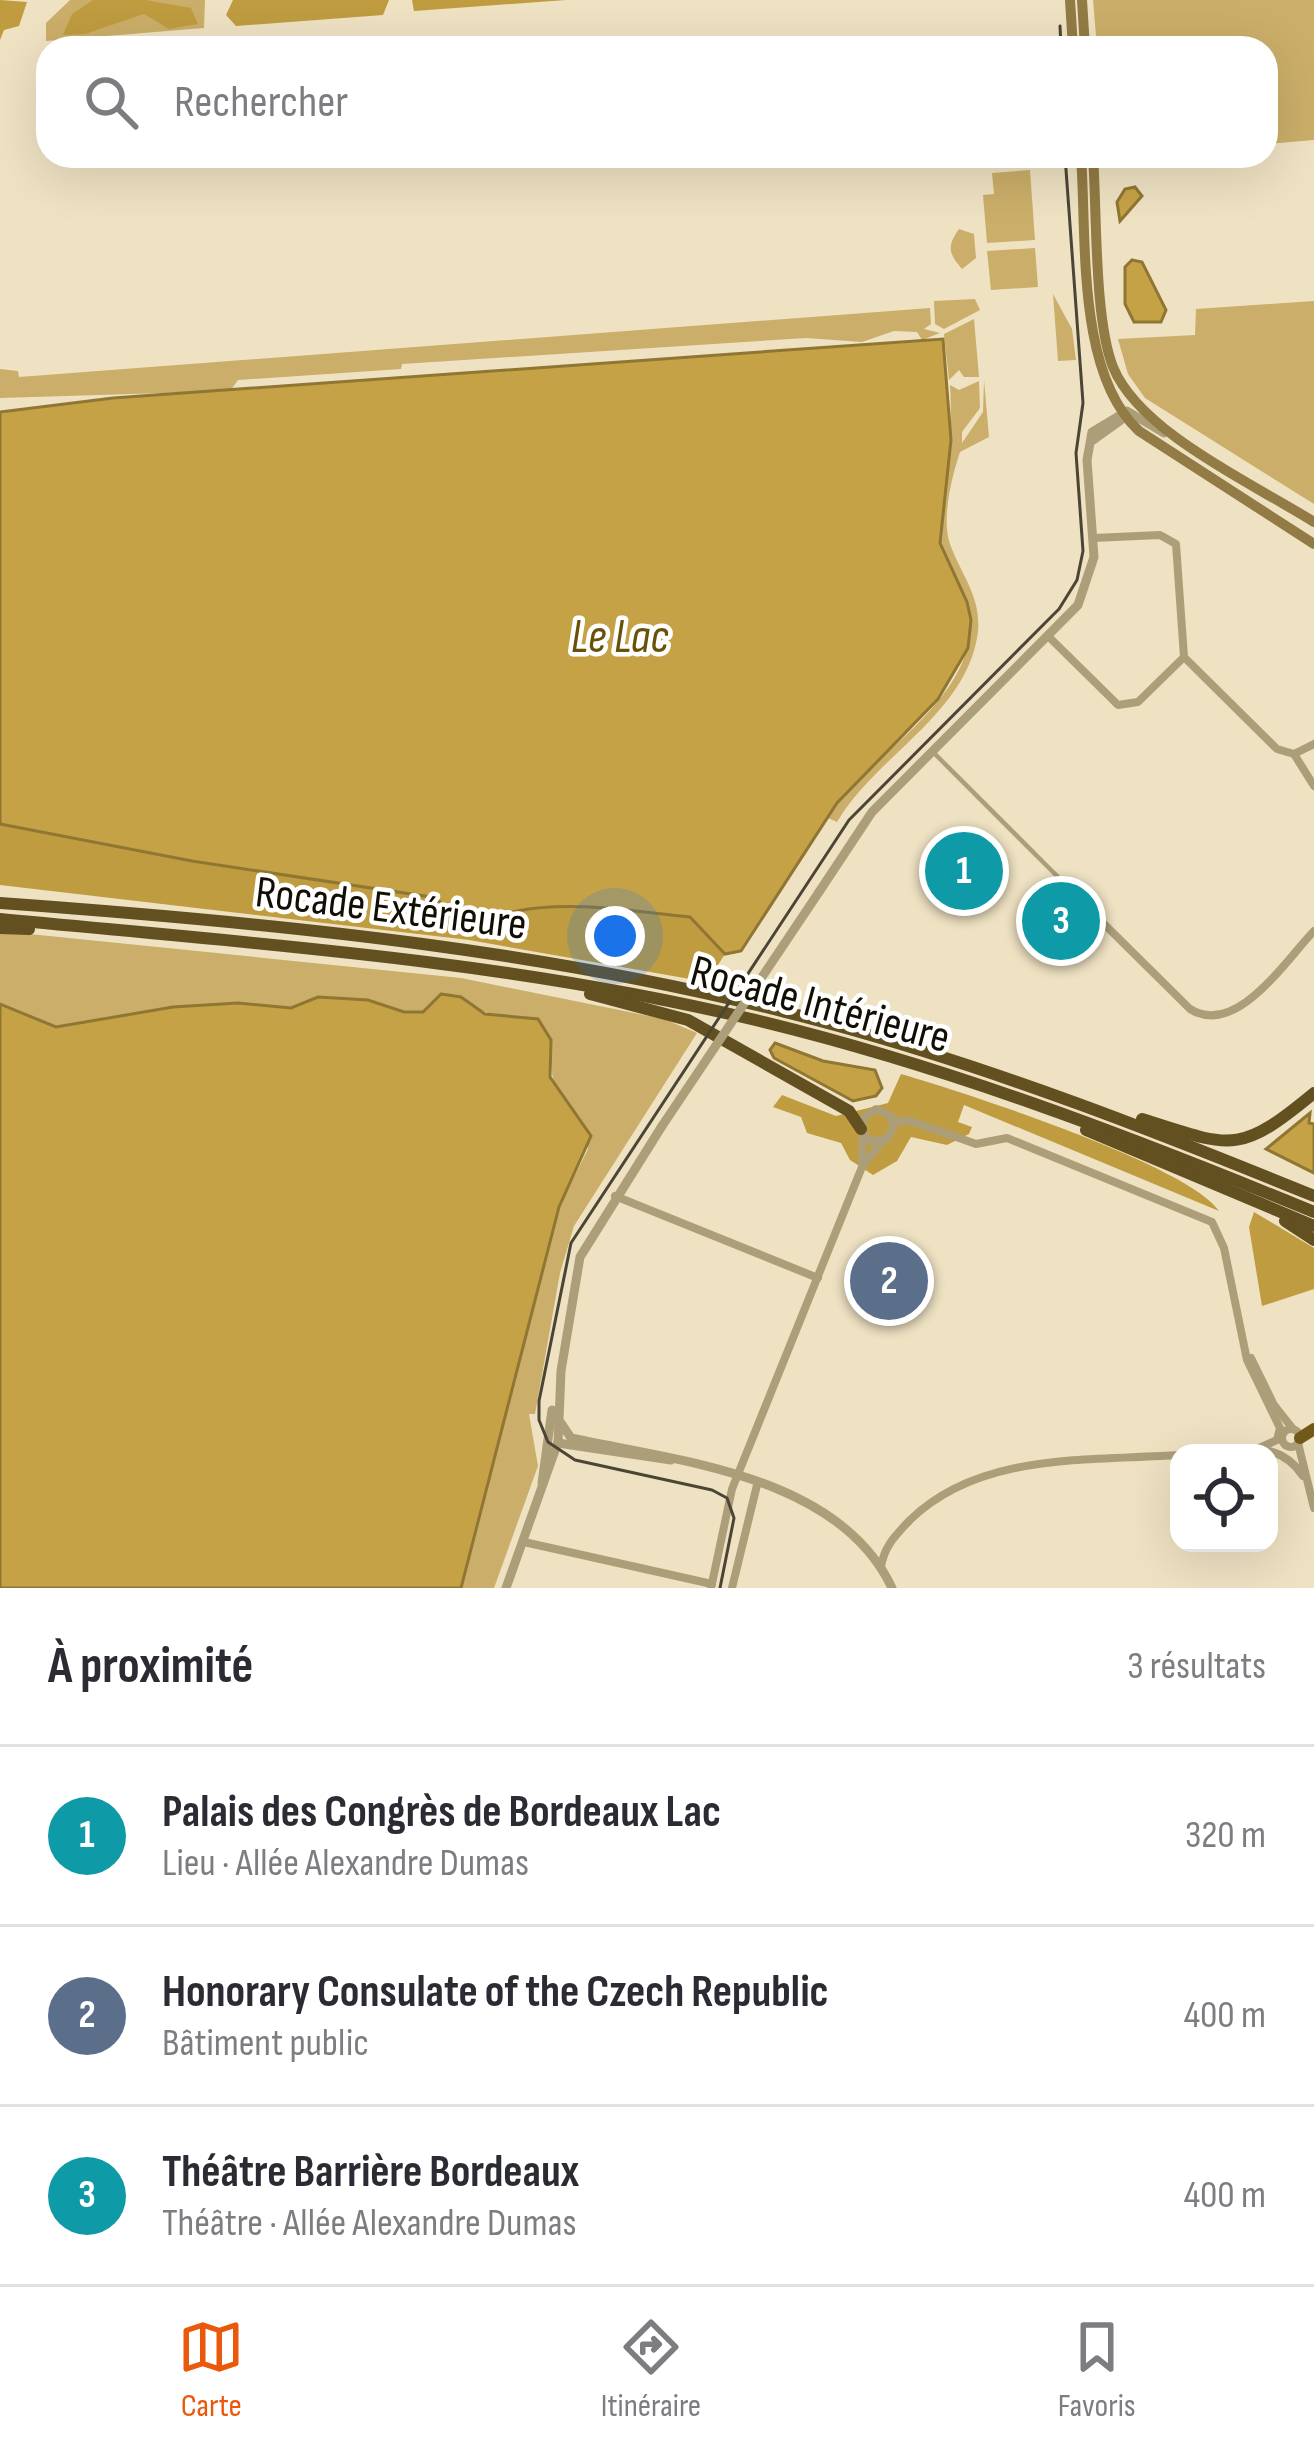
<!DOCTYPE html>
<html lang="fr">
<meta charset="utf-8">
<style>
:root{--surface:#fff;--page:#f7f7f7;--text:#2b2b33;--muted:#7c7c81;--line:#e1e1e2;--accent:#ea580c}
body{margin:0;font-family:"Sofia Sans Condensed",sans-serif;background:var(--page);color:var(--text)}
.controls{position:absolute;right:36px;bottom:36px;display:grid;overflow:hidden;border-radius:24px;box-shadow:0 12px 48px #0002}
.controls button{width:108px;height:108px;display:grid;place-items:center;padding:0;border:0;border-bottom:3px solid var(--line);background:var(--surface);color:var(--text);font:60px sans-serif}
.you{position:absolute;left:615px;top:936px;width:42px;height:42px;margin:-30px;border:9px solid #fff;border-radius:50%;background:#1a73e8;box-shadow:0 0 0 18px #1a73e833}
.badge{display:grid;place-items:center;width:78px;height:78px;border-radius:50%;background:var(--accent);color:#fff;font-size:39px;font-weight:700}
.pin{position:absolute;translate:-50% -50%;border:6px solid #fff;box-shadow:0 3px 12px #0006}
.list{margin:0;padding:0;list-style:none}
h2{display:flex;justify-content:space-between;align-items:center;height:156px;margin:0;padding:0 48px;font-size:51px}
h2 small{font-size:39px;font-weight:400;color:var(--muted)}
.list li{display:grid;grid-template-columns:78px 1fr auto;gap:36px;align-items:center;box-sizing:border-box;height:180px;padding:0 48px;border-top:3px solid var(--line)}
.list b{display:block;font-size:45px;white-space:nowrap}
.list p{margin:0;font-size:39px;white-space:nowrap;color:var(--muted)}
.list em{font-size:39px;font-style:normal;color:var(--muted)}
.icon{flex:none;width:66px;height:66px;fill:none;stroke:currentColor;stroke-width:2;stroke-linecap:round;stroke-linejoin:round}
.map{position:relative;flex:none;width:1314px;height:1588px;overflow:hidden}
.search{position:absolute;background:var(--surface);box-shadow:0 12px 48px #0002;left:36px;right:36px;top:36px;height:132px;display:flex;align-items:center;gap:30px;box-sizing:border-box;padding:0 42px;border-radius:36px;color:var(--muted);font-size:45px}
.sheet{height:696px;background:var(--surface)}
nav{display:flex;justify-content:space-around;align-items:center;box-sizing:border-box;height:168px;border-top:3px solid var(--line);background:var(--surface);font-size:33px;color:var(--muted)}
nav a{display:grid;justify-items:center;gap:6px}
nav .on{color:var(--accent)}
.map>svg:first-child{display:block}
.green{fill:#cbae69}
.forest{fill:#bf9c40}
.water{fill:#c6a247;stroke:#907633;stroke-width:3}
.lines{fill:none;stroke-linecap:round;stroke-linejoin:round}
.pedestrian{stroke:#ad9e7a;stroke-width:4.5}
.minor{stroke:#ad9e7a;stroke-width:8}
.tertiary{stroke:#ad9e7a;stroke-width:9}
.secondary{stroke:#927b44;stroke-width:10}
.trunk{stroke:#715a18;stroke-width:12}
.motorway{stroke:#635020;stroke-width:12}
.tram{stroke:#4b4536;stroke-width:3}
.tertiary-bridge{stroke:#ad9e7a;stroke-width:9}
.labels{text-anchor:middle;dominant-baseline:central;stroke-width:9;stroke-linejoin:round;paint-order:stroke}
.street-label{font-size:45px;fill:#120e04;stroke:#fff}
.water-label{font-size:48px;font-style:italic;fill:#695108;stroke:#fff}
</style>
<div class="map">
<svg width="1314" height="1588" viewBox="0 0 1314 1588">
<rect width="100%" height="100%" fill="#efe2c3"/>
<g class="green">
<path d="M70,0h135l-1,28 -158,13v-18z"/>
<path d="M1093,0h221v140l-48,4v-96h-169z"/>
<path d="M1030,170l5,70 -48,3 -4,-48 11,-1 -2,-21z"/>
<path d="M959,229l15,5 2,24 -14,11c-14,-16 -15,-23 -3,-40z"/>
<path d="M1035,248l3,39 -47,3 -4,-39z"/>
<path d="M1053,294l19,35 4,31 -18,1z"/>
<path d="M975,299l5,11 -36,19 -9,-5 -1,-23z"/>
<path d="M1314,301v203l-169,-106 -17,-24 -10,-35 77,-4 1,-26z"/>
<path d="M930,308l1,16 -7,5 16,4 -18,7 -5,-8 -23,-1 -32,11 -56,-4 -404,26 -1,5 -163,11 -8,11 -230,7v-29l18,2 1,6z"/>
<path d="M974,319l5,58h-15l-5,-7 -10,10 -5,-46z"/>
<path d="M984,380l5,57 -29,15c-8,24 -19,67 -10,92 12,33 34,56 27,94 -14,78 -102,119 -140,184l-9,-4 9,-15c43,-53 133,-104 134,-180 0,-30 -31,-55 -31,-85 1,-54 14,-100 10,-153l9,5 20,-9 1,27 -18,24v11l21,-31z"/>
<path d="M0,931l461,47 203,41 33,14 -123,193 -14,47 -25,141h-6l9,52 -44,122h-33l98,-381 29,-58 -8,-32c-29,-18 -30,-46 -29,-77 -38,-15 -74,-33 -110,-46l-17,18h-20l-36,-12 -50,-3 -27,11 -53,-5 -65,4 -117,20 -56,-23z"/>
</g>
<g class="forest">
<path d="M0,0l27,2 -8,24 -15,4 -4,10z"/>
<path d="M93,0h52l46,8 7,16 -29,5 -25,-15 -59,20 -22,1 9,-21z"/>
<path d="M233,0h156l-6,15 -147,11 -10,-11z"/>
<path d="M412,0h154l-152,11z"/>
<path d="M0,824l192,37 245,37 16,22c39,6 32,-3 64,-9 55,-10 118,1 174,6l34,37 -18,28 -238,-42 -469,-55z"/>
<path d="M901,1074c62,18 288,91 318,137l-255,-106 -6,17 14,5 -3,7 -22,11 -36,-8 -14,24 -24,14 -23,-15 -9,-17 -34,-10 -6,-16 -28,-10 9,-12 54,21 52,-13z"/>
<path d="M1254,1212l60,36v41l-52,17 -13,-79z"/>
</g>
<g class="water">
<path d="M1135,187l7,9 -22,25 -3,-19 8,-13z"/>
<path d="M1132,260l10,2 24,48 -5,12h-27l-9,-18v-37z"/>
<path d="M943,339l8,101 -11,103 27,59 4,18 -3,28 -30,51 -101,104 -96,148 -16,3 -35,-37c-55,-5 -118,-17 -173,-6 -32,7 -25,15 -64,9l-16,-22 -245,-37 -192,-37v-412l113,-14z"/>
<path d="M441,994l20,3 24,17 53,5 13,21 -1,37 41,59 -32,71 -98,381h-461v-584l56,23 117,-20 65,-4 53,5 27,-11 50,3 36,12h19z"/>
<path d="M775,1043l48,18 52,9 7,18 -6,8 -23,5 -79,-43 -4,-8z"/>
<path d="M1310,1113l-1,10 5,1v49l-48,-24z"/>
</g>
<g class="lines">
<g class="pedestrian">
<path d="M933,752l132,132"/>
<path d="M1070,889l25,26"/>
</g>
<g class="minor">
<path d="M1093,538l67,-3 16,9 8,113"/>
<path d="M1049,637l69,68 20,-3 46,-45 93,92 17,5 20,-10"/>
<path d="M1294,754l20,32"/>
<path d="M1095,915l95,94c46,29 95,-48 124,-78"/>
<path d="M893,1121h18l65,23 31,-6 205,84 12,26 23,112 33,68 -3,12 -20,9"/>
<path d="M862,1162l1,-44 13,-9 15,7 3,10 -7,13 -16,2 -8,-7"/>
<path d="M615,1196l203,82"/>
<path d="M1251,1358l23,47 19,24"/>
<circle cx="1291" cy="1438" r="9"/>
<path d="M1298,1443l16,65"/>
<path d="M1200,1453c40,-3 78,-15 103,23"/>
<path d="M524,1542l188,42"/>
<path d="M881,1567c3,-21 15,-32 29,-47 70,-68 178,-59 269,-65"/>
<path d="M711,1588l21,-99 130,-322 20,-26"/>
<path d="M732,1588l25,-103"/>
</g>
<g class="tertiary">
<path d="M1093,440l35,-25"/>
<path d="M819,892l53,-80 206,-207 16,-48 -7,-97 5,-28 35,-21 37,22"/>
<path d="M561,1423l10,15c107,23 268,37 321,150"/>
<path d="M558,1443l3,-72 19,-114 82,-131"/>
<path d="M558,1443l113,17"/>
<path d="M542,1483l10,-73"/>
<path d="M506,1588l52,-146"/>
</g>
<g class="secondary">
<path d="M1070,0l3,48"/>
<path d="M1082,0l3,48"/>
<path d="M1081,156c6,81 -5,217 58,275l175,113"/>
<path d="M1093,156c4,55 1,163 20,211 27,66 141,117 201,155"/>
</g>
<path class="trunk" d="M1300,1438l14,-9"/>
<g class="motorway">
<path d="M0,903c279,20 565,48 835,122 164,45 322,107 479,171"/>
<path d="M0,919c250,24 502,41 747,99 195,46 382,118 567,194"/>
<path d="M0,928l29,1"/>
<path d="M590,994l98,26 161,91 12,18"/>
<path d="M1142,1119c90,29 97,36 172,-26"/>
<path d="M1086,1130l228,96"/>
<path d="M1285,1221l29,19"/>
</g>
<g class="tram">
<path d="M1060,26l1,22"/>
<path d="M720,1588l14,-70 -7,-20 -15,-8 -137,-30 -27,-18 -9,-22v-19l32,-158 278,-423 210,-211 18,-29 6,-29 -7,-98 7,-50 -18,-247"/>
</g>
<path class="tertiary-bridge" d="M662,1126l157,-234"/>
</g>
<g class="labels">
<g class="street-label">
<text transform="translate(391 909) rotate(7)">Rocade Extérieure</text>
<text transform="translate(820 1005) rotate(15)">Rocade Intérieure</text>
</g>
<g class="water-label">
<text x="620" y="637">Le Lac</text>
</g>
</g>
</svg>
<div class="controls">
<button><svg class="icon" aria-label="locate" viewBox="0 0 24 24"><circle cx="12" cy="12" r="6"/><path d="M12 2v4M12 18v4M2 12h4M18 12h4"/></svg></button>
</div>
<div class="you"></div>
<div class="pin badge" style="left:964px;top:871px;background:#0f9aa8">1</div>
<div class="pin badge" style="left:889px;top:1281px;background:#5c6f8a">2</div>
<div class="pin badge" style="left:1061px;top:921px;background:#0f9aa8">3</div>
<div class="search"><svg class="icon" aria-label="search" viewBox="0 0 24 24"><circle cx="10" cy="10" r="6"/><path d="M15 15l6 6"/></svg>Rechercher</div>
</div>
<section class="sheet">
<h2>À proximité<small>3 résultats</small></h2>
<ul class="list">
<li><span class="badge" style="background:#0f9aa8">1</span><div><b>Palais des Congrès de Bordeaux Lac</b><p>Lieu · Allée Alexandre Dumas</p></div><em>320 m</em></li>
<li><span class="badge" style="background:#5c6f8a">2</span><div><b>Honorary Consulate of the Czech Republic</b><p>Bâtiment public</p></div><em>400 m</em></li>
<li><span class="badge" style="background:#0f9aa8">3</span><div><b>Théâtre Barrière Bordeaux</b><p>Théâtre · Allée Alexandre Dumas</p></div><em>400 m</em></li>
</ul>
</section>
<nav>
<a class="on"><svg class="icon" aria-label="map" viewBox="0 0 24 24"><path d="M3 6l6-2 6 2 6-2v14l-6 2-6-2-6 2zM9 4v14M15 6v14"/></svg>Carte</a>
<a><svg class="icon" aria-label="directions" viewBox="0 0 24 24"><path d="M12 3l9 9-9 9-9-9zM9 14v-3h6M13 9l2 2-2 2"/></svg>Itinéraire</a>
<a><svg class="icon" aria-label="saved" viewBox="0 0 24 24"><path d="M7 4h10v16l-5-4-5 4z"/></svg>Favoris</a>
</nav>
